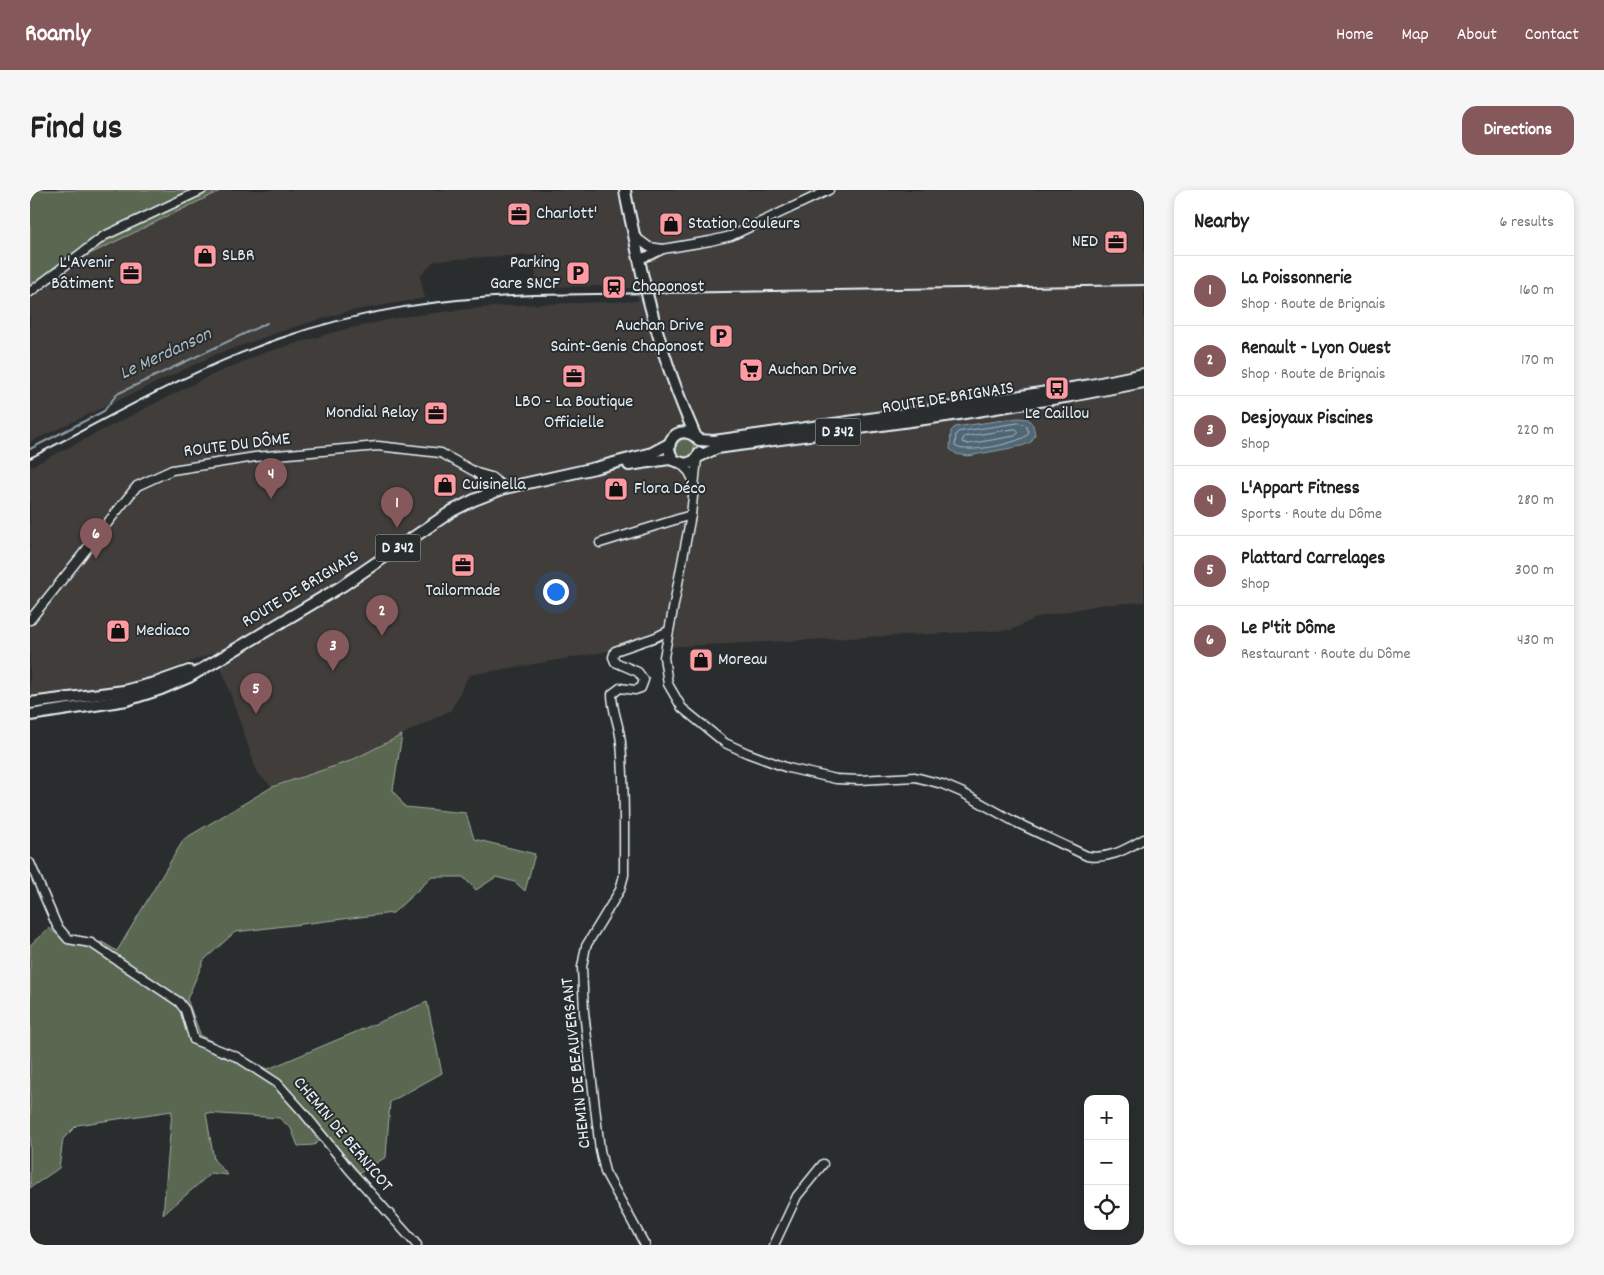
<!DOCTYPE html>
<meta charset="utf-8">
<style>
:root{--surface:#fff;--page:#f6f6f6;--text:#222;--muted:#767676;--line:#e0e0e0;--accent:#85585c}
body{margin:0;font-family:Dekko,sans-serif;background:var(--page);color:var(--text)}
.controls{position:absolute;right:15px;bottom:15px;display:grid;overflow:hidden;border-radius:10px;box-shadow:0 2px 8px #0003}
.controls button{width:45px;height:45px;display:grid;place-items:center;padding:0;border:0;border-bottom:1px solid var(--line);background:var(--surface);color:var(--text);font:25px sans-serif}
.you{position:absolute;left:525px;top:401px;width:18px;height:18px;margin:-12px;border:4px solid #fff;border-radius:50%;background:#1a73e8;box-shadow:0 0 0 8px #1a73e833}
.badge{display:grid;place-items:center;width:32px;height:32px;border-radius:50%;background:var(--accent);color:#fff;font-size:16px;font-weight:700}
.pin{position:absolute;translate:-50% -41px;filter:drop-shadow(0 1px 2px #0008)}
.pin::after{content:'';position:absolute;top:26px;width:18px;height:15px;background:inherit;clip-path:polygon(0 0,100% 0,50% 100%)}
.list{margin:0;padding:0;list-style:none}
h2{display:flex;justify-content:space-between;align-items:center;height:65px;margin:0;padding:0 20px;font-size:21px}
h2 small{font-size:16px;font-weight:400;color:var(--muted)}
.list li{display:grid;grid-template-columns:32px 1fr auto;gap:15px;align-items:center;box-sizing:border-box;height:70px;padding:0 20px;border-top:1px solid var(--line)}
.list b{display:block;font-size:19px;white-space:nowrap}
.list p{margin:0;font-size:16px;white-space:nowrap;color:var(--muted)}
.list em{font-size:16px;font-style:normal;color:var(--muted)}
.icon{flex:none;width:28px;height:28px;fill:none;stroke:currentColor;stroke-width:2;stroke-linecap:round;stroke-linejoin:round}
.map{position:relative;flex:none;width:1114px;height:1055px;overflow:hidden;border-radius:15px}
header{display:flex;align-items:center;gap:30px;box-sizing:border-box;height:70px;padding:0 25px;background:var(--accent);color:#fff}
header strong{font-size:24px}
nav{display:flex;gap:28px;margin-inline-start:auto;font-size:18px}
.intro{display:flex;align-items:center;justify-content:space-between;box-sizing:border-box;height:120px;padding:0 30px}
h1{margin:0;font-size:35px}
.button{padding:12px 22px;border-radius:15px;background:var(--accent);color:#fff;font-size:18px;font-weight:700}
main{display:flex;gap:30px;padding:0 30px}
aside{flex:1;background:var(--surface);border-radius:15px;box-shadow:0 2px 8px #0003}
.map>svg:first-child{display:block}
.built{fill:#3f3e3a}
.green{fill:#5a6851;stroke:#a1aca4}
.water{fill:#506674;stroke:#8d9ea9}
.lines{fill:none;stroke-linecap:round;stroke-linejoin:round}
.shore{stroke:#abb9c3;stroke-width:1}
.stream{stroke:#8d9ea9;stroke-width:2}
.minor-casing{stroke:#e8f1f8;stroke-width:11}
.major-casing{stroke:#e8f1f8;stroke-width:14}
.minor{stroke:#2a2d2e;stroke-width:8}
.major{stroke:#2a2d2e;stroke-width:10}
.rail{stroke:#e8f1f8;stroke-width:2}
.labels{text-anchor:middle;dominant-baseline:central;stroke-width:4;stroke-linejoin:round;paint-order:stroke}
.shield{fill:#2a2d2e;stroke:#afb6bb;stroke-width:1}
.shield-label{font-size:16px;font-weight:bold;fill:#e8f1f8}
.poi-label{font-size:18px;fill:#e8f1f8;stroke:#2a2d2e;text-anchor:start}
.street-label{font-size:18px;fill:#e8f1f8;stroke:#2a2d2e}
.water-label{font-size:19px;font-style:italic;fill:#abb9c3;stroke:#2a2d2e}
</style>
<header>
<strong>Roamly</strong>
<nav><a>Home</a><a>Map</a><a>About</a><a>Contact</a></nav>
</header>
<div class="intro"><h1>Find us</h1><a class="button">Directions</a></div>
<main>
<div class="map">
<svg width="1114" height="1055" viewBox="0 0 1114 1055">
<rect width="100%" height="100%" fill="#2a2d2e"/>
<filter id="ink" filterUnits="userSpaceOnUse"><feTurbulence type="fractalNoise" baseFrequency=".02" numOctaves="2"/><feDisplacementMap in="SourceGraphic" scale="10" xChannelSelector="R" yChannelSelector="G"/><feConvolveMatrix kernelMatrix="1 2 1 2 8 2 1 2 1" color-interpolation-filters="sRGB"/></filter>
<g filter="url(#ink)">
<path class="built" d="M188,0h926v412l-45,3 -61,12 -27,13 -349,17 -5,-15 -53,20 -135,23 -18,35 -101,51 -78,26 -15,-15 -41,-120 -83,32 -103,13v-230l175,-89 58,-25 75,-22 63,-14 67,-8 48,-4 123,-4 -6,-13h-7v-3h-6v-2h-14v3l-70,1 -1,-32 -52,2 -49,4 -14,15 5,22 -80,14 -54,16 -74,26 -187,88v-152l20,-13 44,-25z"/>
<g class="green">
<path d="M0,0h192l-161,78 -31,20z"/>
<circle cx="655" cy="258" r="9"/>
<path d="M372,545l-9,55 12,17 61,6 8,26 61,15 -10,37 -10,-9 -19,-5 -20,13 -13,-13h-31l-39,36 -158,19 -31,28 -17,39 14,37 67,33 159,-67 15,71 -52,29 -4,55 -26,16 -34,-38 -12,10 -16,1 -7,-18 -12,-10 -73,-5 8,47 14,15 -17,-2 -48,42 9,-104 -95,14 -14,14 -4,29 -29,20v-243l19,-17c18,15 30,24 53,14l15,9 67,-112 88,-52 78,-26z"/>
</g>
<path class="water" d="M988,228l10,1 5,6 2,10 -4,7 -9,4 -54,10 -12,-2 -6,-5 1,-18 4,-4z"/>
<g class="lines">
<g class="shore">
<path d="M989,233l7,2 3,8c-5,10 -66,22 -74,13l1,-12 2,-2z"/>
<path d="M986,239l3,3 -4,4 -47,8 -6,-2 2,-5z"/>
</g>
<path class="stream" d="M0,259l74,-38 13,-17 150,-71"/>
<g class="minor-casing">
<g id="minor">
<path d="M604,46l15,11 14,2"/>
<path d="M608,69l13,-4 12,-6 47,-8 21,-5 98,-46"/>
<path d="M0,102l74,-56 98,-46"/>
<path d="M667,268l-6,57 -27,142 4,27 14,24 43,35 22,10 41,15 48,11 24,1 55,-3 27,7 19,8 54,30 72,34c22,4 39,-7 57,-17"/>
<path d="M651,274l8,8 5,10"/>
<path d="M448,284c8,7 9,11 8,21"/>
<path d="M570,353l91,-28"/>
<path d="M0,430l107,-134 35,-16 83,-13 123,-11 63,7 36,20 14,4 14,11"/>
<path d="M0,673l27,63 11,13 23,4 88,59 6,8 9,30 43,17 40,26 26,29 46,57 68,76"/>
<path d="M615,1055l-40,-73 -5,-22 -16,-138 -2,-45 4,-21 34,-56 4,-15c0,-44 1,-88 -3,-132 -1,-17 -9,-32 -9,-49l8,-6 15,2 6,-2 3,-8 -6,-8 -23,-10 -2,-5 2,-6 41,-14 12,-6"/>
<path d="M744,1055l23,-49 26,-32"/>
</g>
</g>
<g class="major-casing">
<g id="major">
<path d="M595,0c2,15 6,30 9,45 13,68 33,137 61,200"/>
<path d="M669,250l15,1 232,-33 145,-23 53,-11"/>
<path d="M668,267l19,-9 229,-32 125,-20 73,-14"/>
<path d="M644,270c-14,-17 5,-37 22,-23"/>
<path d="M599,275l40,-6 17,5 8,-3 6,-8"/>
<path d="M0,513l94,-12 34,-9 31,-11"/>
<path d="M0,525l97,-15 34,-11 28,-12 153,-91 110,-75 22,-11 31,-12 90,-20 57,-15 17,-9"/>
</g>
</g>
<use href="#minor" class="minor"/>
<use href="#major" class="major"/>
<path class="rail" d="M0,268c81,-42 162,-89 248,-119 84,-30 168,-41 256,-44l610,-10"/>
</g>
</g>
<defs>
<g id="office-square" transform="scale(1.25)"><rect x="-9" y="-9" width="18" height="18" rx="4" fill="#ff9aa2" stroke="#2a2d2e"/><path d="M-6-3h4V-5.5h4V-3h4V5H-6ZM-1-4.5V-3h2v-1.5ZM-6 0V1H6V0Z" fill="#111"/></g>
<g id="shop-square" transform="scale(1.25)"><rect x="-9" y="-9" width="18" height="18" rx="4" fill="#ff9aa2" stroke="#2a2d2e"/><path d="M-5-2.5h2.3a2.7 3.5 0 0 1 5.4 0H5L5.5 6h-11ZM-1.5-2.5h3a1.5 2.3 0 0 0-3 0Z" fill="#111"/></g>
<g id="parking-square" transform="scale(1.25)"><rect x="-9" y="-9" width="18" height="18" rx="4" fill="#ff9aa2" stroke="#2a2d2e"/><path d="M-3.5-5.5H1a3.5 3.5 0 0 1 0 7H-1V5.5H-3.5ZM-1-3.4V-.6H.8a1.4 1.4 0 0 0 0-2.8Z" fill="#111"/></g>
<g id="station-square" transform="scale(1.25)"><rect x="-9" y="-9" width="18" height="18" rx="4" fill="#ff9aa2" stroke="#2a2d2e"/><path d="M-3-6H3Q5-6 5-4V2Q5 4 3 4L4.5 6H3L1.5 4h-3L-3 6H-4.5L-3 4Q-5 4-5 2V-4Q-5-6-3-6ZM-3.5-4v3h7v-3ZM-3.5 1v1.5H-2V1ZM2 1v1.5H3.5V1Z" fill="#111"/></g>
<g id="supermarket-square" transform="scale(1.25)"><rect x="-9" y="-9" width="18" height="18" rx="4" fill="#ff9aa2" stroke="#2a2d2e"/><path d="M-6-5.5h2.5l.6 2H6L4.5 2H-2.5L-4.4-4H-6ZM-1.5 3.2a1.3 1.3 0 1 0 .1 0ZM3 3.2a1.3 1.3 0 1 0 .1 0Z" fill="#111"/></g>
<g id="bus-square" transform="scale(1.25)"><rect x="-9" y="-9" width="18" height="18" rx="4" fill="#ff9aa2" stroke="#2a2d2e"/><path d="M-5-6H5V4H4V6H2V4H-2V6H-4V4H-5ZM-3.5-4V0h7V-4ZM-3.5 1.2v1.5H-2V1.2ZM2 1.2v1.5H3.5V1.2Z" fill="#111"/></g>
</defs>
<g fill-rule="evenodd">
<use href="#office-square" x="489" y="24"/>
<use href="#shop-square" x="641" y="34"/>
<use href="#office-square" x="1086" y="52"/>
<use href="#shop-square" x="175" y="66"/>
<use href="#office-square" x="101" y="83"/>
<use href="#parking-square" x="548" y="83"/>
<use href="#station-square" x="584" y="97"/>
<use href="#parking-square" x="691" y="146"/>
<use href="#supermarket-square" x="721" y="180"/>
<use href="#office-square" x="544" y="186"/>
<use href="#bus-square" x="1027" y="198"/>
<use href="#office-square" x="406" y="223"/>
<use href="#shop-square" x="415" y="295"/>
<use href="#shop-square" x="586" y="299"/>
<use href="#office-square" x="433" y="375"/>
<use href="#shop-square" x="88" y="441"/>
<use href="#shop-square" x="671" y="470"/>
</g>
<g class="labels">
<g class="shield">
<rect x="785.5" y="228.5" width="45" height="27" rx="4"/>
<rect x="345.5" y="344.5" width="45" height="27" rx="4"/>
</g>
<g class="shield-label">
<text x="808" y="242">D 342</text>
<text x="368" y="358">D 342</text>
</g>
<g class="poi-label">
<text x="506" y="24">Charlott'</text>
<text x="658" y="34">Station Couleurs</text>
<text x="1068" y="52" text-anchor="end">NED</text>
<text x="192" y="66">SLBR</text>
<text x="84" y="73" text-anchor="end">L'Avenir<tspan x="84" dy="21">Bâtiment</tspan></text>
<text x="530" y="73" text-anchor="end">Parking<tspan x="530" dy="21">Gare SNCF</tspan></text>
<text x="602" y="97">Chaponost</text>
<text x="674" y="136" text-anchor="end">Auchan Drive<tspan x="674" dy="21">Saint-Genis Chaponost</tspan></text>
<text x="738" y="180">Auchan Drive</text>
<text x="544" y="212" text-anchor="middle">LBO - La Boutique<tspan x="544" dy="21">Officielle</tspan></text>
<text x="388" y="223" text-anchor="end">Mondial Relay</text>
<text x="1027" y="224" text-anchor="middle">Le Caillou</text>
<text x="432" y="295">Cuisinella</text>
<text x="604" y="299">Flora Déco</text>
<text x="433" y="401" text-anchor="middle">Tailormade</text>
<text x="106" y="441">Mediaco</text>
<text x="688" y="470">Moreau</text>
</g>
<g class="street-label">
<text transform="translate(918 209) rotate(-9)">ROUTE DE BRIGNAIS</text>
<text transform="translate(207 256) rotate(-7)">ROUTE DU DÔME</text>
<text transform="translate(271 400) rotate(-31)">ROUTE DE BRIGNAIS</text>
<text transform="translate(547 873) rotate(-96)">CHEMIN DE BEAUVERSANT</text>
<text transform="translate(312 945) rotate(50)">CHEMIN DE BERNICOT</text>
</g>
<g class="water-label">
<text transform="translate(136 165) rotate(-25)">Le Merdanson</text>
</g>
</g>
</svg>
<div class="controls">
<button>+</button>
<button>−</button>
<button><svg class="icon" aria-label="locate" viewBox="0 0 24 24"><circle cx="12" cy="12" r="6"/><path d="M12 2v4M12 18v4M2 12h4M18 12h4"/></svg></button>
</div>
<div class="you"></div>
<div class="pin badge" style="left:367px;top:338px">1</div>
<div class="pin badge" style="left:352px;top:446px">2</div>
<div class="pin badge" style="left:303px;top:481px">3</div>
<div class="pin badge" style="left:241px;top:309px">4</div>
<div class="pin badge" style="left:226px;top:524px">5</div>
<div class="pin badge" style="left:66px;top:369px">6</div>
</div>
<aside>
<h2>Nearby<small>6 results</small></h2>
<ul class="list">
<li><span class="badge">1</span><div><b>La Poissonnerie</b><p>Shop · Route de Brignais</p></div><em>160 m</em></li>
<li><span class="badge">2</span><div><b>Renault - Lyon Ouest</b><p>Shop · Route de Brignais</p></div><em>170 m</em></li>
<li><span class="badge">3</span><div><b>Desjoyaux Piscines</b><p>Shop</p></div><em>220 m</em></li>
<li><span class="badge">4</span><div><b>L'Appart Fitness</b><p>Sports · Route du Dôme</p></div><em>280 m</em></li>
<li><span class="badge">5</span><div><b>Plattard Carrelages</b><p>Shop</p></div><em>300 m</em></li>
<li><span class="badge">6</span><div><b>Le P'tit Dôme</b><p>Restaurant · Route du Dôme</p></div><em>430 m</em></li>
</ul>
</aside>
</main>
